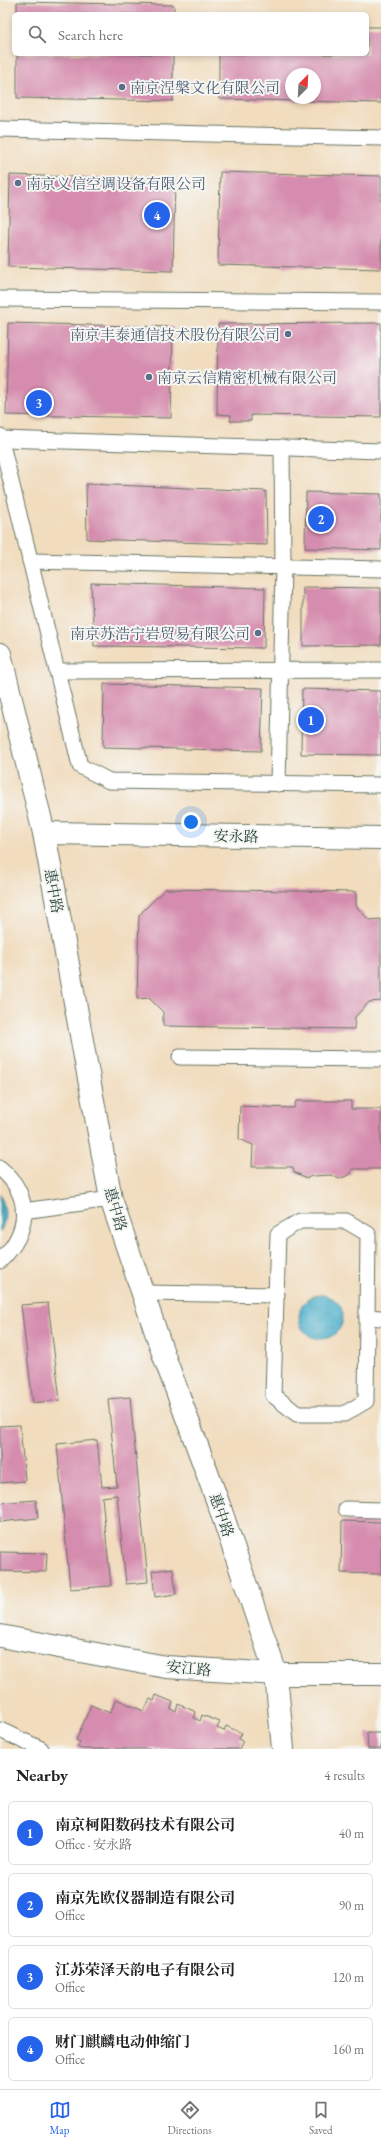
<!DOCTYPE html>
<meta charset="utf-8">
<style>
:root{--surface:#fff;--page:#f6f6f6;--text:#222;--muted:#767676;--line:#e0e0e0;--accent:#2563eb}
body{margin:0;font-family:"EB Garamond","Noto Serif SC",serif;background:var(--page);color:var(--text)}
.compass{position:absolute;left:285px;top:68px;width:36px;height:36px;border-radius:50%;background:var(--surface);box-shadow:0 2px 6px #0003;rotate:24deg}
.you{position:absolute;left:191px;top:822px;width:14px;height:14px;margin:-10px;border:3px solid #fff;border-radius:50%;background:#1a73e8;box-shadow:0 0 0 6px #1a73e833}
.badge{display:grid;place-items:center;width:26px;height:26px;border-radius:50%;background:var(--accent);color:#fff;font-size:13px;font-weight:700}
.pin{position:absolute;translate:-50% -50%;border:2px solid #fff;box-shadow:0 1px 4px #0006}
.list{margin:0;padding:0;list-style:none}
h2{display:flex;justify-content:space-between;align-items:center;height:52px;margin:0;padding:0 16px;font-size:17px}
h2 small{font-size:13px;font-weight:400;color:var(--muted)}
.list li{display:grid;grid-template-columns:26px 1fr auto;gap:12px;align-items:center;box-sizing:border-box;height:64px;margin:0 8px 8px;padding:0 8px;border:1px solid var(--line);border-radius:6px}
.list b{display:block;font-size:15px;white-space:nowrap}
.list p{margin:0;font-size:13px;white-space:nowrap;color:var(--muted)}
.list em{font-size:13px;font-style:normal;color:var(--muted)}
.icon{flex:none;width:22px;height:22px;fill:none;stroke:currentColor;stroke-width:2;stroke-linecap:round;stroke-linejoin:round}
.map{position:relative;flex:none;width:381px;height:1749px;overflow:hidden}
.search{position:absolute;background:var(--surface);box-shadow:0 2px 6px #0003;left:12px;right:12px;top:12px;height:44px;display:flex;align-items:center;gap:10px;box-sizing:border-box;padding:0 14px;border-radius:6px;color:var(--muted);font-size:15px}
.sheet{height:340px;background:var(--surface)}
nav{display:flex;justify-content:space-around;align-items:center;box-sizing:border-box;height:56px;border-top:1px solid var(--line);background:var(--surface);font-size:11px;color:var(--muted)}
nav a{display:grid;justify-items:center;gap:2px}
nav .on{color:var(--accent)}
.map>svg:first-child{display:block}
.water{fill:url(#water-ripples);stroke:#34767f}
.building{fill:#d58cae;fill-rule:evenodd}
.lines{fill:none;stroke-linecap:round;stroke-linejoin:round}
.service-casing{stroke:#687564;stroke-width:17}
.minor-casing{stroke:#687564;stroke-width:24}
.service{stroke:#fff;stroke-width:15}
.minor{stroke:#fff;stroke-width:22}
.service-dot{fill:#5c6f8a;stroke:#f6f6f2;stroke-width:1.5}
.labels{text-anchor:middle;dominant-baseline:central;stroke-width:4;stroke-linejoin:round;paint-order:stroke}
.service-label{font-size:15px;fill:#4e5e75;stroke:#f6f6f2;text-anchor:start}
.street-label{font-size:15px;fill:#1f3d34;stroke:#f6f6f2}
</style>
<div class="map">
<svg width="381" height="1749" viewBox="0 0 381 1749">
<defs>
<pattern id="water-ripples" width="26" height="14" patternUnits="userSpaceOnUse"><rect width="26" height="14" fill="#4aafca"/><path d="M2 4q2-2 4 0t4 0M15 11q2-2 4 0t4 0" fill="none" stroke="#3d90a5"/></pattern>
</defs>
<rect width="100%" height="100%" fill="#f6f6f2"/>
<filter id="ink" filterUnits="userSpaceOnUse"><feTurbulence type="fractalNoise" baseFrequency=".025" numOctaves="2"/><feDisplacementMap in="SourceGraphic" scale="8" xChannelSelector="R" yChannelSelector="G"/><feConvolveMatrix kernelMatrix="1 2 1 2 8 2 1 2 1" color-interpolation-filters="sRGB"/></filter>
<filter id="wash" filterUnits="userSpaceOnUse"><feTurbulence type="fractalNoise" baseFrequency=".012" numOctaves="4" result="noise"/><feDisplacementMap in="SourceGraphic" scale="16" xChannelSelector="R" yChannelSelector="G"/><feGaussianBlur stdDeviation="0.9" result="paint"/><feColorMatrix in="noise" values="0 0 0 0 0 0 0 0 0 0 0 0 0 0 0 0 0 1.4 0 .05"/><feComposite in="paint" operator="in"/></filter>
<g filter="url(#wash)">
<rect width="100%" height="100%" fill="#f1dcbd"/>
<g class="water">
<path d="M0,1194c6,13 7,25 0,38z"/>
<circle cx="321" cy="1317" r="22"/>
</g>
<g id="blocks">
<g class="building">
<path d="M17,2l157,3v9h-157z"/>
<path d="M367,27h14v76l-162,-4v-45h148zM291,74h24v24h-24z"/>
<path d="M17,54h156v47l-156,-3z"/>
<path d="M220,172l161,4v93l-163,-4z"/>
<path d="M10,175l165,5 -2,91 -165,-4z"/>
<path d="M8,323l165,4 -2,91 -165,-3z"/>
<path d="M381,323v94l-130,-2v6h-21l1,-6 -14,-1 1,-90z"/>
<path d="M86,484l180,7 1,54 -180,-6z"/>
<path d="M306,492l75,2v56l-76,-2z"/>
<path d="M91,583l174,5 -1,60 -170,-2z"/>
<path d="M303,587l78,1v57l-78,1z"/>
<path d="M104,684l159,4 -2,63 -158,-4z"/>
<path d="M302,689l79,2v64l-80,-1z"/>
<path d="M165,889l191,3v14l13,14 12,-1v82l-12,1 -14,15 -1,12 -191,-3v-14l-14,-14 -12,1 2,-84z"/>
<path d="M296,1101h55v8h30v60h-29l-1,5 -12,5 -7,-4 -20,1 -5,2 -13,-6 -1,-5h-41l1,-22 -14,-6 1,-33 54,2z"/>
<path d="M48,1303l12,97 -27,3 -12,-98z"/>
<path d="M130,1397l18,185 -22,2 -9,-89 -15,2 9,89 -41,3 -13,-145 40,-4 5,47 15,-1 -9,-87z"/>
<path d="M20,1425l5,56 -25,2v-57z"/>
<path d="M36,1500l2,18 -38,4v-19z"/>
<path d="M342,1521l39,1v52l-40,-1z"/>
<path d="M0,1552l47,1 -1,19 -46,-1z"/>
<path d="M173,1568l3,26 -21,3 -3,-26z"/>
<path d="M156,1695l17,7 -2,7 5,2 2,-7 18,8 -2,6 6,3 2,-6 18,7 -3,6 7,3 2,-5 16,7 -3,6 4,2 -4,8h-157l-5,-2 3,-5 -4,-2 15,-35 19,8 6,-14 28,12 6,-12 4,2z"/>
<path d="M367,1733h14v16h-13z"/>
</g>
</g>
</g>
<g filter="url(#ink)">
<use href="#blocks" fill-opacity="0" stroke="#687564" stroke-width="1"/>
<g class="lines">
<g class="service-casing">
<g id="service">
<path d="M0,129l381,9"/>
<path d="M0,299l381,3"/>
<path d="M0,436l80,330 29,15 272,4"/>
<path d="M1,439l380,12"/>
<path d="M30,561l351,8"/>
<path d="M57,671l324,-1"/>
<path d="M278,784l5,-217 -1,-120"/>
<path d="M180,1057l201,2"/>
<path d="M0,1168c33,28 30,64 0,93"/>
<path d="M23,1211l88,-12"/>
<path d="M300,1221h46l22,13 -2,167 -22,13h-47l-24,-19 5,-161z"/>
<path d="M143,1293l134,2"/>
<path d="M367,1317l14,1"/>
<path d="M346,1509l35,1"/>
<path d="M0,1730l41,19"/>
</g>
</g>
<g class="minor-casing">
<g id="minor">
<path d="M0,654l44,179 67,366 52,154 57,155 56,166 7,75"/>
<path d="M44,833l337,5"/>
<path d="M0,1636l166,31 110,7h105"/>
</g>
</g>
<use href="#service" class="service"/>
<use href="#minor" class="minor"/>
</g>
</g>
<g class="service-dot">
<circle cx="122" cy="87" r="4"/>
<circle cx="18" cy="183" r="4"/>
<circle cx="288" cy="334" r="4"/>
<circle cx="149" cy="377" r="4"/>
<circle cx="258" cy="633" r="4"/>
</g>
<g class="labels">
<g class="service-label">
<text x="130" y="87">南京涅槃文化有限公司</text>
<text x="26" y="183">南京义信空调设备有限公司</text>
<text x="280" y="334" text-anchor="end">南京丰泰通信技术股份有限公司</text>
<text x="157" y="377">南京云信精密机械有限公司</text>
<text x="250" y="633" text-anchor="end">南京苏浩宁岩贸易有限公司</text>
</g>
<g class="street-label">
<text transform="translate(236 836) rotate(1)">安永路</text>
<text transform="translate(54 891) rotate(80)">惠中路</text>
<text transform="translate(116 1209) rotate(74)">惠中路</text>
<text transform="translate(222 1515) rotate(71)">惠中路</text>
<text transform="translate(189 1668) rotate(5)">安江路</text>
</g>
</g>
</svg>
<svg class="compass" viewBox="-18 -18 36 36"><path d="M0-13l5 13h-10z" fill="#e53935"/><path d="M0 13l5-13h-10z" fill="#767676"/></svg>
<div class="you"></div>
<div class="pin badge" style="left:311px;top:720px">1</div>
<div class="pin badge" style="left:321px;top:519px">2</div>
<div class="pin badge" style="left:39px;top:403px">3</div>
<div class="pin badge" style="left:157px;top:215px">4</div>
<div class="search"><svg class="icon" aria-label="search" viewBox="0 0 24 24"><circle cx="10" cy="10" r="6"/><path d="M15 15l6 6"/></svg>Search here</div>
</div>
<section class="sheet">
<h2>Nearby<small>4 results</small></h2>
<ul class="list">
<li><span class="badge">1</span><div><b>南京柯阳数码技术有限公司</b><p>Office · 安永路</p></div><em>40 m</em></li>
<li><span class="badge">2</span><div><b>南京先欧仪器制造有限公司</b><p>Office</p></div><em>90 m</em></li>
<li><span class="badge">3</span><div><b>江苏荣泽天韵电子有限公司</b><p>Office</p></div><em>120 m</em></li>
<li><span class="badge">4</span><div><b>财门麒麟电动伸缩门</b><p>Office</p></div><em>160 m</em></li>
</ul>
</section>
<nav>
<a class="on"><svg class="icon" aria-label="map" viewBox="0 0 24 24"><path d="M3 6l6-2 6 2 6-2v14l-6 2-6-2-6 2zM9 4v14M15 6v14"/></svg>Map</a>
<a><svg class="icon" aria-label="directions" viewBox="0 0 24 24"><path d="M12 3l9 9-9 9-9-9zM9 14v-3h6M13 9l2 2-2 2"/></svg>Directions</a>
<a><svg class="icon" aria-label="saved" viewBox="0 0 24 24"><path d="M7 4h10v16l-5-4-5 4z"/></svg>Saved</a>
</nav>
